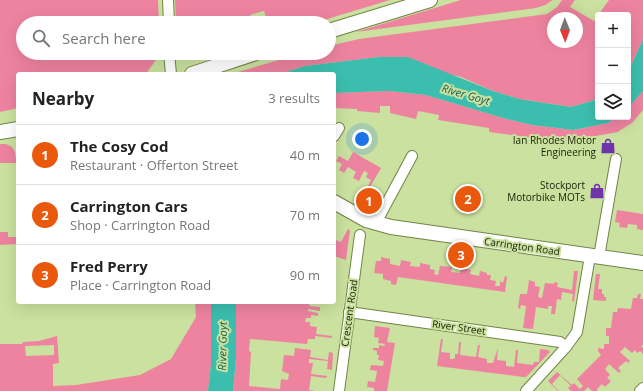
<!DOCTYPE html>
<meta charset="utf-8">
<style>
:root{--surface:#fff;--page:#f2f2f2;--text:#222;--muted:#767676;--line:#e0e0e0;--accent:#ea580c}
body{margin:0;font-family:"Open Sans",sans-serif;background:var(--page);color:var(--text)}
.controls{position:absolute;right:12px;top:12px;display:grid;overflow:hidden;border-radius:4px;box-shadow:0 4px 16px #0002}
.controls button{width:36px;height:36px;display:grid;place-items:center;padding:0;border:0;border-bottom:1px solid var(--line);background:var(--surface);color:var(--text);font:20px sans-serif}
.compass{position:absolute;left:547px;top:12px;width:36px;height:36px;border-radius:50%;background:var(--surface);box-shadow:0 4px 16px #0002;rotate:179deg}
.you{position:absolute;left:362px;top:139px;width:14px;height:14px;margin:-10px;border:3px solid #fff;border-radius:50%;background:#1a73e8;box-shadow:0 0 0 6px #1a73e833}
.badge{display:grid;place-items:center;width:26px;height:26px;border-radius:50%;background:var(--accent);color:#fff;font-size:13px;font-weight:700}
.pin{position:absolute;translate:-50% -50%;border:2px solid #fff;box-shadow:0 1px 4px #0006}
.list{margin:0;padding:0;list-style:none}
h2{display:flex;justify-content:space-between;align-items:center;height:52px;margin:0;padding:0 16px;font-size:17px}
h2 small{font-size:13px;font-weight:400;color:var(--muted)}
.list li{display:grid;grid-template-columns:26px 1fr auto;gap:12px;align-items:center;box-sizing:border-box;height:60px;padding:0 16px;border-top:1px solid var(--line)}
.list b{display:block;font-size:15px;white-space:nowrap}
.list p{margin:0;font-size:13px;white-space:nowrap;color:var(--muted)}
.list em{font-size:13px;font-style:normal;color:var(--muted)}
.icon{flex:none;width:22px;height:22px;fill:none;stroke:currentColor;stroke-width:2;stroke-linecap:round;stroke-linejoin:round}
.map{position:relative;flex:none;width:643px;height:391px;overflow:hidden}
.search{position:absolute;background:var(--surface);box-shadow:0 4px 16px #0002;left:16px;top:16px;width:320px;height:44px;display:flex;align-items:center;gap:10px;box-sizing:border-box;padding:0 14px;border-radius:22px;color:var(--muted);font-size:15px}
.panel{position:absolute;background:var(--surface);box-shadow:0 4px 16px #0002;left:16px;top:72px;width:320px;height:232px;border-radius:4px}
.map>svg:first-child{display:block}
.green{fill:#ee83a0;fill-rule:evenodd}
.water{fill:#3cbeae}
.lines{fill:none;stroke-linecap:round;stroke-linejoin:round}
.street-casing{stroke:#718446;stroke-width:12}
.secondary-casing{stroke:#718446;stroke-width:16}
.street{stroke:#fff;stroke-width:10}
.secondary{stroke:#fff;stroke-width:14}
.labels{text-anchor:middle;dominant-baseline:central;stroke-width:4;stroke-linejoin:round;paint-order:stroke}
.poi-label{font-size:10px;fill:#171f05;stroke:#cae19f;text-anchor:end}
.street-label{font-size:10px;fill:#171f05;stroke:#cae19f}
.water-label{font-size:11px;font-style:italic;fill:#155c54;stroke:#cae19f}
</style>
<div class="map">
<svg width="643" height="391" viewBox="0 0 643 391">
<rect width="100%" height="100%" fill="#cae19f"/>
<g class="green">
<path d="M0,0h158l1,23h-136v30h137v1l-14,20h-128v34l-18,4z"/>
<path d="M175,0h215l-76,23h-46l-4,-12 -14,4 2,8h-18l-1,-2 -9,2h-17l-1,-5 -30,2z"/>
<path d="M461,0h92l-8,5 -9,3 -180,24z"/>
<path d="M562,0h13l-5,7 24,14 4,-5v82l-6,3 -21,6 -52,-8 -26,-8 -32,-14 -82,-20 -74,9 -25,8h-49l72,-21h26v-7l30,-7 188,-25 10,-7zM553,18h24v24h-24z"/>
<path d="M609,0h34v39l-15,34v-58h-30z"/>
<path d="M389,91l37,4 77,23 29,7 41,5 35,-7 8,-6h12v-9l15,-17v19l-11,13 -13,8 -1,1 -66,12v-4l-63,-8v-4l-51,-8 1,-5 -21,-4 -2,8 -26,-6v-7h-10v7l-23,-2v-2l-23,-1v-15z"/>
<path d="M0,144c14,-1 16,7 16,19h-16z"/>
<path d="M353,152l28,16 -11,19 -2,-1 3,-6 -5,-3 2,-4 -4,-2 -5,10 -6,-3 3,-6 -8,-5 -4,6 -5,-3 3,-6 -6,-3 3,-5 9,5z"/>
<path d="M617,210l26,4v16l-6,-1v-4l-9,-1 -1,4 -8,-1 1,-4 -5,-1z"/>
<path d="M348,229l2,1 -4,30 -12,-4v-12l2,-4 5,2z"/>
<path d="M0,232h8v5h9l1,7 -18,1z"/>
<path d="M381,257l9,2v5l10,2 1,-6 10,2 -1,4 10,1v-4l10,2v4l5,1 -1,4 4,1 2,-9 12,1 -1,5 9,1 1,-5 10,2 -1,4 9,2 1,-5 7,2v2h4l-1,5 6,1 -1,5h5v-5l3,2 2,-7 2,1 -2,15 -107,-15 -2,8 -5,-1v-3l-8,-2v-5l-9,-1 2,-12h5z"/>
<path d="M574,271h4l-4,31 -2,-1 1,-7 -11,-2 -1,8 -4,-1 -2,15h-4l1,-8h-4v3l-12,-2 -3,22 -10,-1 3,-22 -5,-1 -1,4 -2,-1 2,-14h7l2,-14 6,2v4l5,1 -2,10 4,1 3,-15 9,1v-2l4,1 -1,4 15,3z"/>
<path d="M596,274h4l-2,15h4v5h2v3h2v4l-13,-1z"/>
<path d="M638,294h3l-1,5h3v46l-2,1 2,2v6l-3,-3 -3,2 -2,-3 -3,3 -7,-6 -5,5 10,9 -2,2 -2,-2 -8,7 3,3 -2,2 -10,-9 -4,5 5,6 -3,3 4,3 -6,6 -3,-3 -5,5 1,2h-6l-4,-4 -4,4h-13l-3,-3 3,-2 -11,-11 -8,9 7,7h-1l-10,-10 9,-9 15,13 2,-2 6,6 3,-3 -6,-7 24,-24 -3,-4v-3l6,1v-5h5v-8h-3v-8h5l2,-16h4l1,-4 13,1 2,-11h4z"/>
<path d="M195,302h16v62l-3,27h-208v-47h22l1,-2 16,-1 18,-5 2,27 -6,1v22l23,-1 64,-10 31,-16 25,-42zM54,345v10l-28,1 -1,-10z"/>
<path d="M236,302h74l-1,4 11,1v4l-12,-2v2l10,2v3l-7,-1v3h-5l-1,4h5v4l7,1 -1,7 16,2v2l-17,-2v3h-7l-1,5 -57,-5 -1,12 2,1 -2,34 31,3 1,-10 7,1 1,-6 -7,-3 2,-16 10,1 1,-8 16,2 -1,7 18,3 1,-8 4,1 -1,17 -5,-1 1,-8 -19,-2v4h4l-2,11 16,2 -1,2 -15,-2 -2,14 7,1h-83l3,-34z"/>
<path d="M375,326l15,2 -3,14 8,1 -8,48h-13v-3l-7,-1 1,-6 7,1 2,-11 -7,-1 1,-5 12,1 1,-5 -6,-1 1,-5h-2v-4l-4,-1v-2h6v-3l5,1 1,-2 -7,-1 1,-5 -5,-1z"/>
<path d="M441,339h2l-2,13 9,1v6h3l2,-1v-4h3l1,-12h2l-1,13 16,2 2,-12h2l-2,12 9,2v4h6l5,-15 -1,12 9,1v5l8,1 2,-17h2l-1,13 16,2 1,-3h5l1,-13 8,1 2,2 -24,25h-3l-86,-11z"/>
</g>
<g class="water">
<path d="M643,39v52l-15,17v-35z"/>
<path d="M379,57h29l85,34 26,8 52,8 21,-6 6,-3v19h18l-8,6 -35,7 -41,-5 -29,-7 -77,-23 -37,-4 -55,2v-19h-54l25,-8z"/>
<path d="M211,302h25v55l-3,34h-25l3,-27z"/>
</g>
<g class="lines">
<g class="street-casing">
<g id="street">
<path d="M168,0l1,23"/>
<path d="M169,53l2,21"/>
<path d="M334,136l5,-8"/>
<path d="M376,223l36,-67"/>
<path d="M599,257l17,-98"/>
<path d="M349,312l211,30 6,5"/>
<path d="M339,391l21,-156"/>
<path d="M526,391l40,-44 11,-15 13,-76"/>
<path d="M640,391l3,-3"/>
</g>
</g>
<g class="secondary-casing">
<g id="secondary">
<path d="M329,31l101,-31"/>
<path d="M192,74l64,-21"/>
<path d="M0,132l18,-3"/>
<path d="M334,202l32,18 25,7 252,36"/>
</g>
</g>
<use href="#street" class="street"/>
<use href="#secondary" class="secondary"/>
</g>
<defs>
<g id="shop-bare" transform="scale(1.2)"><path d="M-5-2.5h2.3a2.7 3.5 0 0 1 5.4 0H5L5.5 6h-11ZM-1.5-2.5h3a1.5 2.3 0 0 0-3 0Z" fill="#7034aa" stroke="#cae19f" stroke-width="2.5" paint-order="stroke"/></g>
</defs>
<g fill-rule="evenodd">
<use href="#shop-bare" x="608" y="146"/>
<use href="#shop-bare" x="597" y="191"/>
</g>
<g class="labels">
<g class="poi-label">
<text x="596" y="140">Ian Rhodes Motor<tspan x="596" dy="12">Engineering</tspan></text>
<text x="585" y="185">Stockport<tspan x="585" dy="12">Motorbike MOTs</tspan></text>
</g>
<g class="street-label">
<text transform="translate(522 246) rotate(8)">Carrington Road</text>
<text transform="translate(349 313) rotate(-82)">Crescent Road</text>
<text transform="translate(459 327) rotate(8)">River Street</text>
</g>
<g class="water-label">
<text transform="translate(466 94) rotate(16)">River Goyt</text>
<text transform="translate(222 346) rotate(-89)">River Goyt</text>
</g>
</g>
</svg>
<div class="controls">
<button>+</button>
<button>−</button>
<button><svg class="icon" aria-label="layers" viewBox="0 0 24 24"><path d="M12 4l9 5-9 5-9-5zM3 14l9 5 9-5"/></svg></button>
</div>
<svg class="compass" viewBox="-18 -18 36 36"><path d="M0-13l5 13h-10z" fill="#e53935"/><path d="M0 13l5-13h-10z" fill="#767676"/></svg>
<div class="you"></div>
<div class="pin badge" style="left:369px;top:201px">1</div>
<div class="pin badge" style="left:468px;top:199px">2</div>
<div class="pin badge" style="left:461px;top:255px">3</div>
<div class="search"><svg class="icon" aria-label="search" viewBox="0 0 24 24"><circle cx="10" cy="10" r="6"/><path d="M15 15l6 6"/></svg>Search here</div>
<section class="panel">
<h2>Nearby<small>3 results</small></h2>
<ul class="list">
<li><span class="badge">1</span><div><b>The Cosy Cod</b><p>Restaurant · Offerton Street</p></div><em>40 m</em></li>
<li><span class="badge">2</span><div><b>Carrington Cars</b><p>Shop · Carrington Road</p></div><em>70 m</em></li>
<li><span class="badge">3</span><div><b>Fred Perry</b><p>Place · Carrington Road</p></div><em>90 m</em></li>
</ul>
</section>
</div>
